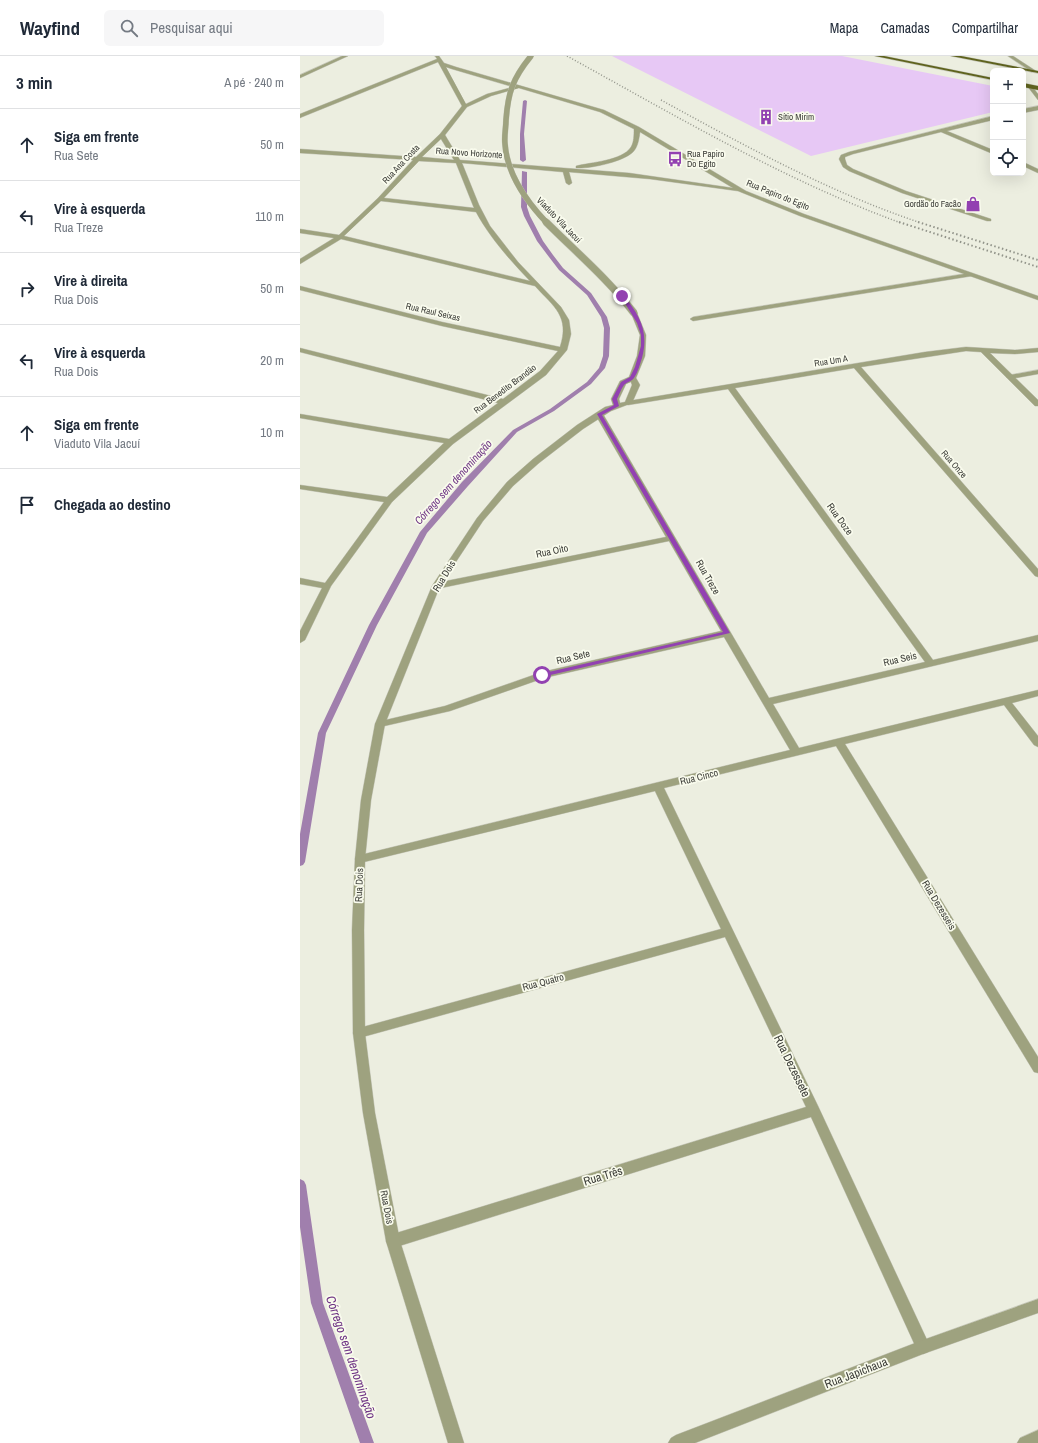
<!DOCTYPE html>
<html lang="pt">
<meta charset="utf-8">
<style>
:root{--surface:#fff;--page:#f6f6f7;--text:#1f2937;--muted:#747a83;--line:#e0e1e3}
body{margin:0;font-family:"Archivo Narrow",sans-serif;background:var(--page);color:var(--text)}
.controls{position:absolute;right:12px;top:12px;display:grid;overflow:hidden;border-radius:6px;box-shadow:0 4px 16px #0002}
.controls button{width:36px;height:36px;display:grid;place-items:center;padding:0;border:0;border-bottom:1px solid var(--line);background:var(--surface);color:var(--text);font:20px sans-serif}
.stop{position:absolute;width:12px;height:12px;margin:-9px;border:3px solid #9241b1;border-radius:50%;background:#fff}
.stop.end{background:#9241b1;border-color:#fff;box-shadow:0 1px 4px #0008}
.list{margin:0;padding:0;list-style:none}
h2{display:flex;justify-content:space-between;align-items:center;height:52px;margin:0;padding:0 16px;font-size:17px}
h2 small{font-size:13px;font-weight:400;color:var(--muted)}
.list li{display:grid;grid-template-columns:26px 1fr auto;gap:12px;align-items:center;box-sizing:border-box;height:72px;padding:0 16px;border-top:1px solid var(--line)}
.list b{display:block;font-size:15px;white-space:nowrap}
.list p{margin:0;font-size:13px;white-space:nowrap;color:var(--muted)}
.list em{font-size:13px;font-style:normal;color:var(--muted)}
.icon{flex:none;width:22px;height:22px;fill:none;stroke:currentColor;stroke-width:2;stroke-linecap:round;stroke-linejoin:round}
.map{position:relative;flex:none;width:738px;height:1387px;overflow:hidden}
header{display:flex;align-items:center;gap:24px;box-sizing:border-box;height:56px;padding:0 20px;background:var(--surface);border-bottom:1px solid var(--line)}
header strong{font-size:19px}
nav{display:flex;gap:22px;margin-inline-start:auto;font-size:14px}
.search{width:280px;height:36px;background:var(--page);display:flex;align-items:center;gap:10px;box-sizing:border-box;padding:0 14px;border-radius:6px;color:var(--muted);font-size:15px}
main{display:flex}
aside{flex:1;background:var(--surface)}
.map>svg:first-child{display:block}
.green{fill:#e7c8f5}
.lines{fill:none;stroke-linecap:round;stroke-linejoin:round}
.stream{fill:#a07fad;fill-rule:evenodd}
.service-casing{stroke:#c9cabe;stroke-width:1}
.minor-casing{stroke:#c9cabe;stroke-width:1}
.tertiary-casing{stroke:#c9cabe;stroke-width:1}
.primary-casing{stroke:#c9cabe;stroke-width:1}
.service{fill:#9ea27f;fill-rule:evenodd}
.minor{fill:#9ea27f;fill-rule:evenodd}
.tertiary{fill:#9ea27f;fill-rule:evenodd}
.primary{fill:#5f631e;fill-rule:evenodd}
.rail-far1{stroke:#92948a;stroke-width:1.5;stroke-dasharray:1 2;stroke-linecap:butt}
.rail{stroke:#92948a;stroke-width:2;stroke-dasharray:1.5 2.5;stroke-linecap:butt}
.tertiary-bridge-far1-casing{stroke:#c9cabe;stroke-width:6;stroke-linecap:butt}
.tertiary-bridge-casing{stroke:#c9cabe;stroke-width:8;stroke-linecap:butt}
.tertiary-bridge-far1{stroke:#9ea27f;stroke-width:5.5}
.tertiary-bridge{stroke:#9ea27f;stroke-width:7}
.route{fill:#9241b1}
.labels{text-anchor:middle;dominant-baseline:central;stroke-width:3.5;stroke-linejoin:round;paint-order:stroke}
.far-poi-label{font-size:9px;fill:#3b3c37;stroke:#f9fbed;text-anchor:start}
.far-street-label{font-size:9px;fill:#3b3c37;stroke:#f9fbed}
.street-label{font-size:10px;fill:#3b3c37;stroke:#f9fbed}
.water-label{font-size:11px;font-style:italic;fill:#6f3585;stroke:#f9fbed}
.near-street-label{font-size:12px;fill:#3b3c37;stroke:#f9fbed}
.near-water-label{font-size:13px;font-style:italic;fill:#6f3585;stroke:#f9fbed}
</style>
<header>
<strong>Wayfind</strong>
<div class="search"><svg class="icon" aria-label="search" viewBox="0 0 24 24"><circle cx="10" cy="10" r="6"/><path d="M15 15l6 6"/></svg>Pesquisar aqui</div>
<nav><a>Mapa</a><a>Camadas</a><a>Compartilhar</a></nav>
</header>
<main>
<aside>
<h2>3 min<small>A pé · 240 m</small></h2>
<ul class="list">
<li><svg class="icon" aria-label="ahead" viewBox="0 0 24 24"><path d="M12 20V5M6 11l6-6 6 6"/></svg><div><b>Siga em frente</b><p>Rua Sete</p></div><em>50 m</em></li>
<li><svg class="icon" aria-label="left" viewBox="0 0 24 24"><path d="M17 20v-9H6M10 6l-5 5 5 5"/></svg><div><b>Vire à esquerda</b><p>Rua Treze</p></div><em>110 m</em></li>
<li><svg class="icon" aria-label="right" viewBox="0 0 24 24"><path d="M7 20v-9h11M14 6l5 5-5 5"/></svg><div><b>Vire à direita</b><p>Rua Dois</p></div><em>50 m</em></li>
<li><svg class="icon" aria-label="left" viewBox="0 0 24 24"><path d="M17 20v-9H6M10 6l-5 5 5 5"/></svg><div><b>Vire à esquerda</b><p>Rua Dois</p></div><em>20 m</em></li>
<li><svg class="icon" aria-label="ahead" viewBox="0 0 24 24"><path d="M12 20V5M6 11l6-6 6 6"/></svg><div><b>Siga em frente</b><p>Viaduto Vila Jacuí</p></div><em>10 m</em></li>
<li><svg class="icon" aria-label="arrive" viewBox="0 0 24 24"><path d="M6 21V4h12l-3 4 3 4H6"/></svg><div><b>Chegada ao destino</b></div></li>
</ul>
</aside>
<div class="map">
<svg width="738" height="1387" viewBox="0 0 738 1387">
<rect width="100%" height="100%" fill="#eceee0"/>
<path class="green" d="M312,0h230l151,30v26l-182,44z"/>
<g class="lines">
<g class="stream">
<path d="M225,44l2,1 -3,33 2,26 -3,2 -3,-2v-26l3,-33z"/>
<path d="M222,115l5,1v35l3,9 13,25 10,14 10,13 28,25 16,24 3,11 -1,28 -4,12 -14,16 -37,27 -37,21 -49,54 -41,47 -50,92 -51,108 -21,129 -2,3 -3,1v-32l18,-101 51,-108 51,-93 42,-50 51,-52 37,-21 37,-27 12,-14 4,-12 1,-28 -3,-11 -14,-22 -28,-25 -10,-13 -12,-16 -13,-25 -3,-9z"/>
<path d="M0,1123l4,2 2,4 17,118 51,140h-14l-49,-140 -11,-76z"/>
</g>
<g class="service-casing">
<g id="service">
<path d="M708,0h5l23,15 -4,1z"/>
<path d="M670,217l2,1v2l-279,45 -3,-2 3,-2z"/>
<path d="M738,314v4l-28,5 -4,-2 4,-2z"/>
</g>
</g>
<g class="minor-casing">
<g id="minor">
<path d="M42,0h6l-48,22v-3z"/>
<path d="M135,0h4l5,7 12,4 148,43 35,17 107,64 58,23 234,82v4l-238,-84 -62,-25 -88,-12 -81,-7 3,11 -3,2 -3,-2 -3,-11 -101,-9 17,42 11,21 28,36 43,45 8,13 2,14 -4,16 -21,25 -93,69 -61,58 -61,84 -26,54 -5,3v-12l22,-43 -22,-4v-6l25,5 59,-81 -84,-13v-4l87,12 57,-54 -144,-25v-4l149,25 49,-36 -198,-51v-4l203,51 37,-28 18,-20 -116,-25 -142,-36v-4l142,36 118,25c10,-31 -6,-40 -25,-61l-194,-47 -41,25v-5l34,-21 -34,-5v-4l39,6 39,-37 35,-38 -113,-7v-4l116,8 24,-23 22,-28 -24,-44 -136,55 -2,1v-4l137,-55zM146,11l6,2 61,18 -26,7 -21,10zM219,32l81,24 34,17c0,6 0,13 -3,18 -9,14 -40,15 -55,19v2c13,1 47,-6 57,-16 5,-5 6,-13 7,-20l93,56 -104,-15 -169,-13 -15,-25 22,-28 24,-11zM141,83l13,21 -32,-3zM119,105l37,2 18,45 -90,-10zM81,145l95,11c14,26 34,48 54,69l-186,-45z"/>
<path d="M731,29l7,9v6l-10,-13z"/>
<path d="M738,50v4l-15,3v-4z"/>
<path d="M693,60v4l-46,11 46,19v4l-52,-22 -88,22 -8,3v2l2,6 6,4 53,22 85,28v2h-4l-85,-28 -53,-22 -6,-4 -4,-8 2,-4 8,-3z"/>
<path d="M723,106l15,7v4l-15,-7z"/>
<path d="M666,291l49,3 23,-2v4l-23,2 -25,-1 48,47v6h-3l-54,-54 -15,-1 -105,16 177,202v8l-3,-1 -181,-208 -119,20 198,272 105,-25v6l-265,63 26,44 239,-58v6l-26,7 26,33v11l-4,-2 -30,-40 -159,39 193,313v16l-4,-1 -198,-326 -172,42 154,318 110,236 2,5 -2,5 -5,2 -5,-2 -107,-235 -418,131 -5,-2 -2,-5 2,-5 5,-2 413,-127 -81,-170 -366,101 -4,-1 -2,-4 2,-4 4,-1 362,-99 -66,-138 -295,72 -4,-1 -1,-3 1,-3 434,-106 -66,-113 -180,41 -94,33 -70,16 -3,-1 -2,-2 2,-2 68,-16 97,-34 179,-41 -52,-90 -233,48 -4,-3 4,-3 230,-46 -71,-123 4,-2 4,2 166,284 156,-36 -197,-273 -100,16 -4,-2 4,-2 297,-49z"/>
</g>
</g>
<g class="tertiary-casing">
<g id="tertiary">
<path d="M334,255l3,2 9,22 -1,21 -9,22 4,7 -8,18 -21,8 -28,18 -44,34 -26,23 -30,35 -43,65 -55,138 -14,76 -6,59 -1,71 1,103 10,80 25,128 64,202h-16l-62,-202 -23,-128 -10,-80 -1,-103 3,-71 6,-59 14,-76 57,-138 45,-68 30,-36 26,-23 44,-34 28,-18 8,-2 -2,-6 9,-18 9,-4 8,-21 3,-21 -9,-22zM331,326l1,3 -7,17 -5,1 -1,-4 7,-15z"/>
<path d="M738,1243v14l-115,41 -228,89h-27l3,-5 5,-3 247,-95z"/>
<path d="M738,1374v13h-21l3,-5z"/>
</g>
</g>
<g class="primary-casing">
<g id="primary">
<path d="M575,0h9l109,22v2z"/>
<path d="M651,0h10l77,15v2z"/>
<path d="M723,27l15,3v4l-15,-3z"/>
</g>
</g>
<use href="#service" class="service"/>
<use href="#minor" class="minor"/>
<use href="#tertiary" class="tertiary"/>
<use href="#primary" class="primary"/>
<g class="rail-far1">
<path d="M267,0c109,60 217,124 334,167"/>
<path d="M361,44c84,46 168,92 260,123"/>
</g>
<g class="rail">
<path d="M599,166l139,45"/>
<path d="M618,166l120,38"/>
</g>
<g class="tertiary-bridge-far1-casing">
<path id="tertiary-bridge-far1" d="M231,0c-18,22 -23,36 -25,64 0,8 -2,16 -1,24 2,30 22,58 42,79"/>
</g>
<g class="tertiary-bridge-casing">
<path id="tertiary-bridge" d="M246,166c30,30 62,57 88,91"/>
</g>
<use href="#tertiary-bridge-far1" class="tertiary-bridge-far1"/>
<use href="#tertiary-bridge" class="tertiary-bridge"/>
</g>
<path class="route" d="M320,239h3c17,20 26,37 19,63 -2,6 -4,14 -8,20 -2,3 -7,4 -10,7 -3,4 -5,10 -7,14l2,7 -17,9 128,218 -188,44 -3,-2 1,-1 183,-42 -126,-218 17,-9 -2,-6 9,-17 9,-5 5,-10 6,-21v-11l-4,-12z"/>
<defs>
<g id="building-bare" transform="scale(1.2)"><path d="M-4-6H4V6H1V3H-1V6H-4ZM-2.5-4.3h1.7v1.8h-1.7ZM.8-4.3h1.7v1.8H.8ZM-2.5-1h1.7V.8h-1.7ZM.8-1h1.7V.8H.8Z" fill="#9241b1" stroke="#f9fbed" stroke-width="2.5" paint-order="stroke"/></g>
<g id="bus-bare" transform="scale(1.2)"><path d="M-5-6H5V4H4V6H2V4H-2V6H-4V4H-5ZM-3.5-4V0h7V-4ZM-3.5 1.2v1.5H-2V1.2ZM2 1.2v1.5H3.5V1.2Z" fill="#9241b1" stroke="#f9fbed" stroke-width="2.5" paint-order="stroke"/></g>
<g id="shop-bare" transform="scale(1.2)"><path d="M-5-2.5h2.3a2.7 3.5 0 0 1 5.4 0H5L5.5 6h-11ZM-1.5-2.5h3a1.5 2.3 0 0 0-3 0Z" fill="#9241b1" stroke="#f9fbed" stroke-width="2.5" paint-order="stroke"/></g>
</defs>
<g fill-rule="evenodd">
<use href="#building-bare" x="466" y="61"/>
<use href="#bus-bare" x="375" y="103"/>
<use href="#shop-bare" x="673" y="148"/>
</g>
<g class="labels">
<g class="far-poi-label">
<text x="478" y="61">Sítio Mirim</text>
<text x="387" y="98">Rua Papiro<tspan x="387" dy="10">Do Egito</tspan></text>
<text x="661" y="148" text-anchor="end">Gordão do Facão</text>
</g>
<g class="far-street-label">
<text transform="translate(169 97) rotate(4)">Rua Novo Horizonte</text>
<text transform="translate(101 108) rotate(-47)">Rua Ana Costa</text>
<text transform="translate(478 139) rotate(22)">Rua Papiro do Egito</text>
<text transform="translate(259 164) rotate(46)">Viaduto Vila Jacuí</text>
<text transform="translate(133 256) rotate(13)">Rua Raul Seixas</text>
<text transform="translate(531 305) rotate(-9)">Rua Um A</text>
<text transform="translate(205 333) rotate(-37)">Rua Benedito Brandão</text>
<text transform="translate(654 408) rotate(49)">Rua Onze</text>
</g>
<g class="street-label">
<text transform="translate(540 463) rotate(54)">Rua Doze</text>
<text transform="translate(252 495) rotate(-12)">Rua Oito</text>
<text transform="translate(144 520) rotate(-59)">Rua Dois</text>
<text transform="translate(408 521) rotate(60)">Rua Treze</text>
<text transform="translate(273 601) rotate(-13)">Rua Sete</text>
<text transform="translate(600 603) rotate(-13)">Rua Seis</text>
<text transform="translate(399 721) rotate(-14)">Rua Cinco</text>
<text transform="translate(59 829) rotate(-88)">Rua Dois</text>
<text transform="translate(639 849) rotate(59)">Rua Dezesseis</text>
<text transform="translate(243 926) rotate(-15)">Rua Quatro</text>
<text transform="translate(87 1151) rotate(79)">Rua Dois</text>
</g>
<g class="water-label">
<text transform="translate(153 426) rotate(-48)">Córrego sem denominação</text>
</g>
<g class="near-street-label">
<text transform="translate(492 1010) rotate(64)">Rua Dezessete</text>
<text transform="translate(303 1120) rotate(-17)">Rua Três</text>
<text transform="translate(556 1317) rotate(-21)">Rua Japichaua</text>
</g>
<g class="near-water-label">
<text transform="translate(51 1301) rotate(71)">Córrego sem denominação</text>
</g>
</g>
</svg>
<div class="controls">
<button>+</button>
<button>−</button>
<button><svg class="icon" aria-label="locate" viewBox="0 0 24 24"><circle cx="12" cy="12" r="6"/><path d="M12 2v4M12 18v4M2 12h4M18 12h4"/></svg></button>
</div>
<div class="stop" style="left:242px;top:619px"></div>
<div class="stop end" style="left:322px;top:240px"></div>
</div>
</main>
